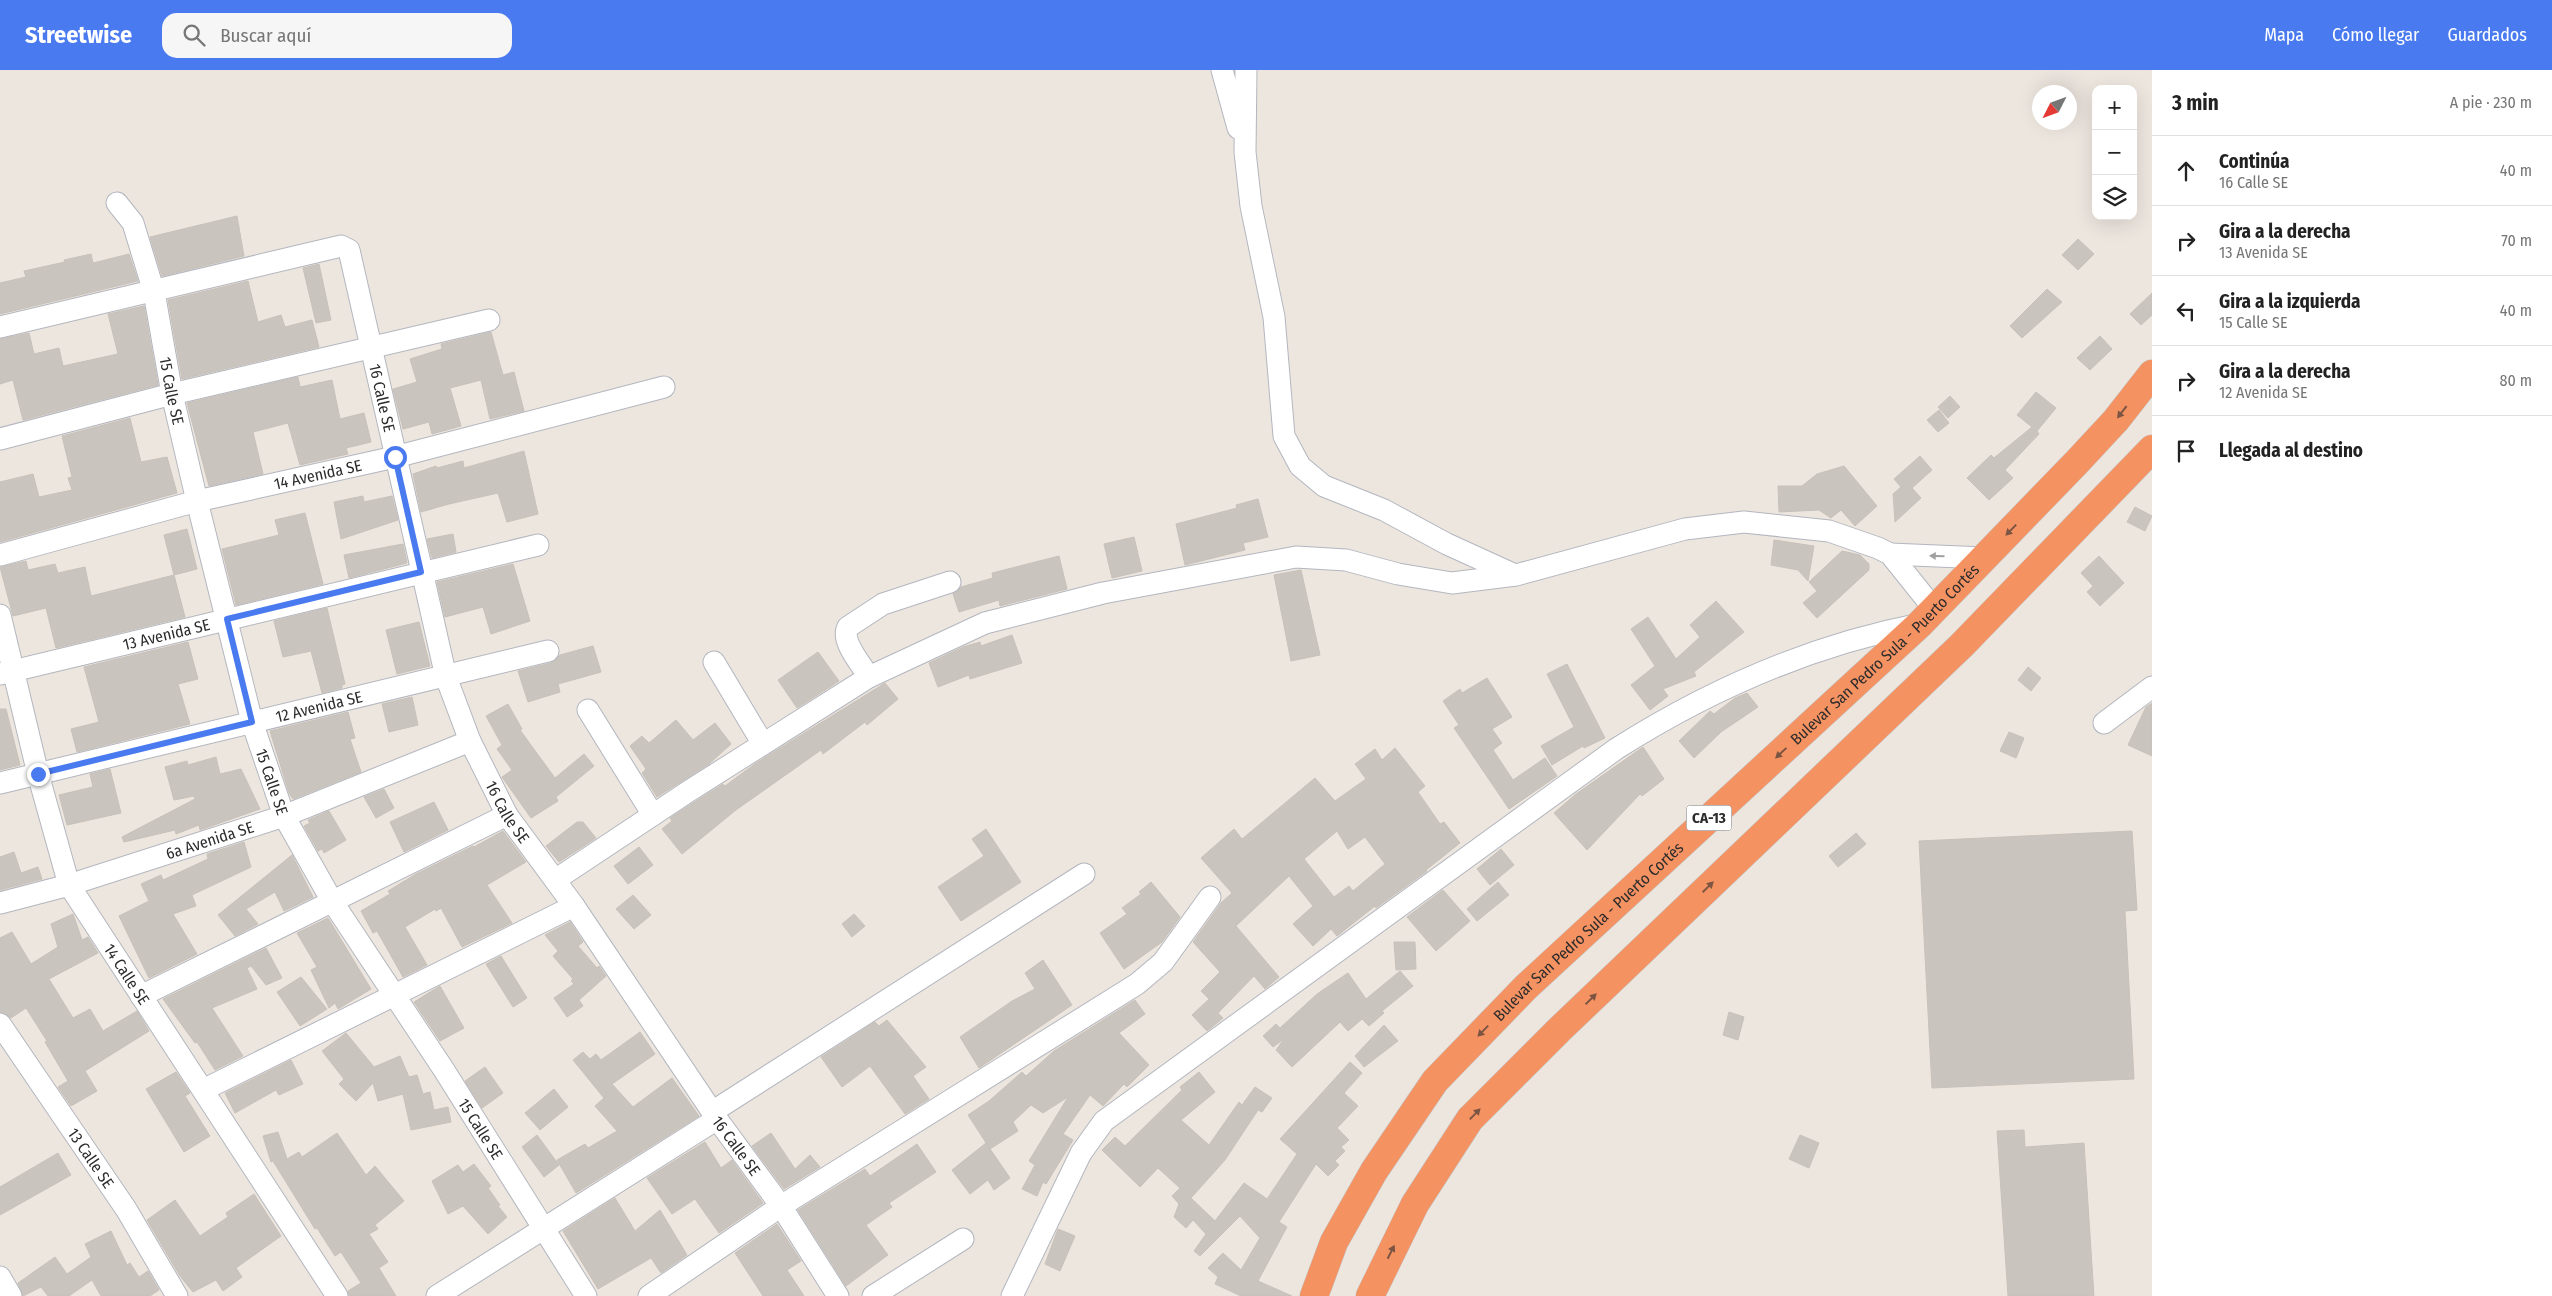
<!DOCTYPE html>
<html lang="es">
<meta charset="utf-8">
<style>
:root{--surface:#fff;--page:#f6f6f6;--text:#222;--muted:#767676;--line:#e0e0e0;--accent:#497af0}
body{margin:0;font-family:"Fira Sans Condensed",sans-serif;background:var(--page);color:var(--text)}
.controls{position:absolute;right:15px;top:15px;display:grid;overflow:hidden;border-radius:10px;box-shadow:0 5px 20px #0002}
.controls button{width:45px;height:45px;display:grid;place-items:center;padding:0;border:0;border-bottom:1px solid var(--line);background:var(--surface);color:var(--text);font:25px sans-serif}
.compass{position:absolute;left:2032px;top:15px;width:45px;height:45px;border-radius:50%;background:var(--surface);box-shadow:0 5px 20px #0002;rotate:228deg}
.stop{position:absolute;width:15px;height:15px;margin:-11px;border:4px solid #497af0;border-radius:50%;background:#fff}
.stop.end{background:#497af0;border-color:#fff;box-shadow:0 1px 5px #0008}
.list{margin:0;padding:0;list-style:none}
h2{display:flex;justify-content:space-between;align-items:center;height:65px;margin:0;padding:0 20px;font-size:21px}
h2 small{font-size:16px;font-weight:400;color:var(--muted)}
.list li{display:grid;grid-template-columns:32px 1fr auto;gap:15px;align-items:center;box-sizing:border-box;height:70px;padding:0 20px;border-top:1px solid var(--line)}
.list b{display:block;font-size:19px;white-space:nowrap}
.list p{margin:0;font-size:16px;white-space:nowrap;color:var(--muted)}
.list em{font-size:16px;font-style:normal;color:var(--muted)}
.icon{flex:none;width:28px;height:28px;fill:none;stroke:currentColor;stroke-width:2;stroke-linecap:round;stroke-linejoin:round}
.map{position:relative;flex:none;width:2152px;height:1226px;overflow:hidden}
header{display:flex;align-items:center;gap:30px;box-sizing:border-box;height:70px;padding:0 25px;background:var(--accent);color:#fff}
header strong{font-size:24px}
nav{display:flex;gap:28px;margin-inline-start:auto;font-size:18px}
.search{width:350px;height:45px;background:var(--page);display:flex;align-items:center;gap:12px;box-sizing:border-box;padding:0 18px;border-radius:15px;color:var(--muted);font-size:19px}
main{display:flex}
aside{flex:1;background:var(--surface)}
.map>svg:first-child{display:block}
.building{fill:#c9c4be;stroke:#c8c1b9;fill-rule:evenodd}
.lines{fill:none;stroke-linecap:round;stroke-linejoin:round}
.street-casing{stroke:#b3b6bf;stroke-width:23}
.highway-casing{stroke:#c4c4c4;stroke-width:29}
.street{stroke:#fff;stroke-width:21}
.highway{stroke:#f59262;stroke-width:28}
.oneway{fill:#7c5542}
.oneway2{fill:#a0a0a0}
.route{stroke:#497af0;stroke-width:6}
.labels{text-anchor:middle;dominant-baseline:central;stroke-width:4.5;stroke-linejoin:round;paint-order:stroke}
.shield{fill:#fff;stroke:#6b6b6b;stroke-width:1}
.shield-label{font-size:15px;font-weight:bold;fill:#2c2c2c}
.street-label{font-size:16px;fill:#2c2c2c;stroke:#fff}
</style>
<header>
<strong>Streetwise</strong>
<div class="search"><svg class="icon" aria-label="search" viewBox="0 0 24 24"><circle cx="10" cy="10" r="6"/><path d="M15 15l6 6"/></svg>Buscar aquí</div>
<nav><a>Mapa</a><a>Cómo llegar</a><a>Guardados</a></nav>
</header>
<main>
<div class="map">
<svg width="2152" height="1226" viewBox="0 0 2152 1226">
<rect width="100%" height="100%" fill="#ede6df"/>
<g class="building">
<path d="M237,146l7,40 -82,20 -12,-39z"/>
<path d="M2078,169l16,15 -16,16 -16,-15z"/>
<path d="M91,184l2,9 36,-9 9,27 -138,33v-31l26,-6 -2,-6 41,-9 -1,-2z"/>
<path d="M319,194l12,56 -15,3 -13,-55z"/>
<path d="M248,211l10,41 23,-7 4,12 27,-7 7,27 -137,32 -14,-79z"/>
<path d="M2047,219l15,13 -40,36 -12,-12z"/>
<path d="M2152,223v22l-11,10 -11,-11z"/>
<path d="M144,236l14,79 -135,35 -10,-40 -13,4v-45l29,-6 5,21 25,-6 4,18 55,-12 -10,-40z"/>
<path d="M491,262l12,43 11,-3 10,39 -34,8 -9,-39 -31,8 11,38 -29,8 -3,-12 -26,7 -10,-40 24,-7 -7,-23 32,-10 -1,-5z"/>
<path d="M2100,266l12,13 -22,21 -13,-12z"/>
<path d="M298,307l2,10 32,-7 8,39 24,-6 7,29 -25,6 2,6 -48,11 -12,-42 -35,9 10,42 -54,12 -22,-83z"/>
<path d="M2036,322l20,16 -19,23 2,3 -34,36 8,8 -24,22 -22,-22 24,-23 3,3 38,-31 -15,-12z"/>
<path d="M1950,326l10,11 -12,11 -10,-11z"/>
<path d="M1939,340l10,13 -11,9 -11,-12z"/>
<path d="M130,348l11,44 26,-5 10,36 -177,49v-60l33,-8 6,23 33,-7 -4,-12 4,-1 -10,-41z"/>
<path d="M524,381l14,63 -31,8 -9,-29 -49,11 -28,8 -8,-38 23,-8 1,2 26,-7 1,7z"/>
<path d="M1920,386l12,14 -20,18 9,10 -26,24 -2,-28 8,-7 -7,-8z"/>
<path d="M1844,396l33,40 -22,20 -14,-16 -10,8 -12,-8 -40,2 -1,-26h24l15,-12z"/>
<path d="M363,426l1,6 28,-6 6,24 -57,19 -7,-37z"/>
<path d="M1258,429l10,38 -25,6 2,7 -60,15 -9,-41 61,-16 -1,-3z"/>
<path d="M2135,437l17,9 -7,15 -18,-9z"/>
<path d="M305,443l18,71 -87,21 -14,-56 57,-14 -4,-15z"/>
<path d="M187,459l10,40 -23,6 -10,-40z"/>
<path d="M453,464l3,18 -24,6 -5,-19z"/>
<path d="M1134,467l8,34 -30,7 -8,-34z"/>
<path d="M1774,470l40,6 -6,35 -10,-11 -27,-5z"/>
<path d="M403,474l4,19 -58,15 -5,-23z"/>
<path d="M1842,481l18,4 9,9v6l-52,48 -14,-15 14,-12 -8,-9z"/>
<path d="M1059,486l8,33 -67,17 -1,-6 -40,12 -6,-18 8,-7 32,-9 -1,-5z"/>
<path d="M2099,486l25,27 -24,23 -13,-14 6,-6 -12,-13z"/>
<path d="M26,491l2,9 27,-6 3,9 27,-6 6,29 83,-21 11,42 -129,31 -10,-40 -33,8 -13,-49z"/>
<path d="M513,494l17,57 -39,13 -8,-27 -38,10 -8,-35z"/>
<path d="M1301,500l19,85 -29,6 -17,-86z"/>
<path d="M1716,531l28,31 -50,40 2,4 -33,13 5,7 -18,14 -19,-25 24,-19 -24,-37 17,-12 28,42 24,-22 -10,-12z"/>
<path d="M327,538l18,76 -3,1v3l-20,5 -11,-42 -28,6 -9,-36z"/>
<path d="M419,552l11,44 -33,8 -11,-44z"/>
<path d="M1012,565l10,28 -52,16 -1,-4 -31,12 -9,-24 34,-16 17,-5 1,4z"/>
<path d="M188,572l10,37 -20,5 12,40 -113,28 -6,-23 28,-7 -15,-55z"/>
<path d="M593,576l8,26 -43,12 2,8 -32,10 -10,-31 33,-8 9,-8z"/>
<path d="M818,582l21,29 -42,27 -19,-28z"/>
<path d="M1567,594l38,74 -21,10 -1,-2 -31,19 -11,-19 33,-19 -27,-53z"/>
<path d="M2028,597l13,11 -10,13 -13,-11z"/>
<path d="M1487,608l25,39 -20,12 10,14 -9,7 20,30 32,-22 12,18 -48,33 -55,-81 5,-3 -16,-24 17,-12 2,4z"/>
<path d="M885,613l13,16 -31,26 -2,-3 -42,32 -2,-4 -85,60 -54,44 -20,-25 10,-8 -2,-3 26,-17 27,-17 2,2 31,-23z"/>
<path d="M1747,623l11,14 -37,25 -27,26 -15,-17 31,-30 4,3 21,-16z"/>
<path d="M412,627l6,28 -29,7 -7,-28z"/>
<path d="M2152,633v53l-24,-11 18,-38z"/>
<path d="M508,634l14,25 -2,1 35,48 29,-24 10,12 -38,31 2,4 -27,17 -29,-41 10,-7 -15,-21 5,-4 -16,-29z"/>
<path d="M0,639h6l14,56 -20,5z"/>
<path d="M348,642l7,26 -5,1 11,33 -68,27 -4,-6 -19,-62z"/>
<path d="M676,650l17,20 22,-17 16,21 -22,20 -52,33 -15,-24 4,-4 -16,-23 12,-10 7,7z"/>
<path d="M2009,662l15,6 -8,20 -16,-7z"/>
<path d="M1643,677l21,32 -22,17 -2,-2 -53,56 -33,-37 22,-19z"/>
<path d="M1395,678l30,38 -7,6 22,32 4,-2 16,21 -34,27 1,1 -51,37 -1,-2 -38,30 -6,-7 -18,17 -20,-22 20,-18 -24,-30 -53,50 43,51 -14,12 -11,-13 -36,37 5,5 -16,13 -15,-16 17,-16 -8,-8 19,-19 -27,-30 28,-39 11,-10 -31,-35 33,-29 8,10 73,-61 20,23 31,-22 -11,-15 20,-15 7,11zM1337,761l11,18 17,-12 20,27 -32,27 -4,-5 -15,11 -30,-38z"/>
<path d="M216,687l4,17 21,-5 19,40 -60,21 -1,-5 -23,9 -1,-4 -51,12 -2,-5 73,-38 -1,-3 -20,4 -9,-33 22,-6 1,4z"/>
<path d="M110,699l11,44 -54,12 -8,-30 34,-8 -3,-13z"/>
<path d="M384,719l10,19 -18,10 -12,-21z"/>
<path d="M434,732l14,28 -44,22 -14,-30z"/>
<path d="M329,741l17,29 -22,13 -2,-4 -4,2 -14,-25 6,-3 -2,-3z"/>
<path d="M577,752h6l13,16 -37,24 -13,-16z"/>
<path d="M986,759l35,53 -60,39 -23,-34 46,-31 -12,-17z"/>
<path d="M503,761l23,31 -39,23 25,38 -50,24 -21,-39 -5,3 -1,-2 -30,18 22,38 -24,12 -26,-46 -4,2 -12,-22 29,-17 -2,-3 28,-17 57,-28 1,1z"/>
<path d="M2132,761l5,79 -12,1 9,168 -202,9 -13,-247z"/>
<path d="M1856,763l10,11 -28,23 -9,-11z"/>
<path d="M244,772l7,25 -59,28 4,11 -23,8 24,40 -48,24 -30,-62 30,-15 -8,-17 20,-9 2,5 45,-21 -1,-5z"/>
<path d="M639,777l14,18 -25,19 -14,-18z"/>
<path d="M1501,779l13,16 -24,20 -13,-16z"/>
<path d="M14,782l7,21 17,-6 4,12 -42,11v-33z"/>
<path d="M292,785l21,42 -29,14 -9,-19 -29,17 12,15 -23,12 -17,-21z"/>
<path d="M1151,812l29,35 -18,25 -38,27 -24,-36 27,-19 -5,-6 19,-14 -2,-2z"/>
<path d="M1498,812l11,13 -32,26 -10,-12z"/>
<path d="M1443,820l27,31 -34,30 -29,-34z"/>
<path d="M633,825l18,20 -17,14 -18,-20z"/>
<path d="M73,844l9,26 6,-3 10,16 -49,26 24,39 17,-9 13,22 34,-20 12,20 -64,40 12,20 -26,15 -13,-19 10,-6 -23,-39 2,-1 -21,-33 -15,10 -11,-6v-74l12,-6 19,32 27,-17 -7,-23z"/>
<path d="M854,844l11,12 -13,11 -10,-13z"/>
<path d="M328,848l43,71 -33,20 -3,-6 -6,5 -18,-38 6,-3 -20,-34z"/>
<path d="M570,852l13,20 -5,4 19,22 2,-2 7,10 -27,24 4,6 -16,11 -13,-19 20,-14 -3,-3 2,-2 -20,-23 5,-5 -13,-16z"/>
<path d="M1394,872h21l1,27 -20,1z"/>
<path d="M266,878l16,30 -16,7 -15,-19 -4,2 10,21 -45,19 31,48 -28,14 -18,-28 -2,1 -32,-44z"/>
<path d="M501,886l26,42 -14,9 -27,-43z"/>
<path d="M1043,890l29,45 -93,63 -19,-31 52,-36 23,-12 -10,-16z"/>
<path d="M1400,901l13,15 -31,25 2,2 -15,13 -7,-7 -14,12 -8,-9 -48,45 -16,-17 8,-11 -11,8 -10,-11 13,-12 4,4 37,-34 31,-21 18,26z"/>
<path d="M301,907l26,32 -27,17 -23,-34z"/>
<path d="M440,916l24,42 -24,13 -26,-39z"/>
<path d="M1135,930l10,14 -26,19 30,32 -22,22 -3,-3 -21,22 -13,-11 -27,39 10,6 -27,44 -3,-2 -6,14 -15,-7 13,-24 -6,-4 39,-64 -25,16 -12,-8 -18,17 5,9 -28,18 -22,-34 21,-14 33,-29 4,4 28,-25z"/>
<path d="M1729,942l15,5 -6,23 -15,-5z"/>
<path d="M887,950l39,47 -13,9 16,23 -24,15 -35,-48 -28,21 -21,-30 54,-35 4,4z"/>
<path d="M1384,955l14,16 -34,26 -9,-11z"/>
<path d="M640,962l15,22 -43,30 21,23 39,-29 27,38 -123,77 -19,-33 28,-16 3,4 29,-17 -22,-25 9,-8 -31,-38 10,-8 7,7 6,-5 5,6z"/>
<path d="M346,963l28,34 26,-11 9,21 8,-2 6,19 7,-2 4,18 14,-3 3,15 -40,8 -8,-36 -25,7 -5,-18 -17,18 -17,-17 5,-5 -22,-28z"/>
<path d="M291,990l12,24 -24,11 -3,-5 -41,23 -10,-20z"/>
<path d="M1350,992l12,11 -18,20 14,13 -21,22 12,12 -8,7 4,4 -10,10 4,4 -11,11 -12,-12 -37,58 8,5 -29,54 34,15h-51l-26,-12 3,-7 -10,-9 15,-15 18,17 19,-32 -20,-22 -40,40 -6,-5 12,-17 -13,-14 -7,8 -12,-11 5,-13 -7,-8 8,-8 -22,-20 -18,19 -38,-37 13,-13 10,9 57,-56 -2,-3 19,-15 16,20 -34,28 28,25 30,-43 3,3 13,-18 17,11 -10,14 -4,-2 -33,50 -34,38 24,23 29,-38 23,16 30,-45 -17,-15z"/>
<path d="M485,997l18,26 -21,15 -17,-27z"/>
<path d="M176,1002l14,21 -5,3 25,40 -26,16 -38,-63z"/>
<path d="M554,1019l14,18 -28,23 -15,-17z"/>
<path d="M2024,1060l1,17 59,-4 10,153h-86l-11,-165z"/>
<path d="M278,1062l9,27 12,-7 3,5 35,-24 29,42 9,-9 29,35 -29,24 3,4 -9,5 19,28 -9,6 17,28h-47l-1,-5 13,-8 -20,-31 -6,4 -18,-28 -2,1 -42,-68 -2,1 -8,-26z"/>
<path d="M771,1063l24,36 15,-14 10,12 -36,22 -32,-43z"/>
<path d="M537,1065l22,30 -15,12 -22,-30z"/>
<path d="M1800,1065l19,8 -10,25 -20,-9z"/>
<path d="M705,1072l16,26 11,-8 31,43 -44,30 -24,-34 -23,15 -25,-36z"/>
<path d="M986,1073l24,35 -16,12 -6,-10 -18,14 -18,-24z"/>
<path d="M917,1074l19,28 -47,31 3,4 -26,18 22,30 -42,31 -48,-76 67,-41 5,7z"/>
<path d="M58,1083l13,22 -71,40v-28z"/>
<path d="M474,1094l17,22 -3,2 12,17 -2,1 9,11 -19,17 -25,-28 -15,8 -16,-33 26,-16 5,7z"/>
<path d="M254,1124l27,42 -45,32 6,9 -19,14 -7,-11 -23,12 -13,-16 -33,-56 28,-20 25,36 28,-19 -2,-4z"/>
<path d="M615,1128l20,33 25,-21 27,45 -26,18 -10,-15 -53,31 -35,-58z"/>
<path d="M777,1154l24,37 -14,9 17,26h-41l-28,-43z"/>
<path d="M1058,1159l17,7 -15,35 -15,-7z"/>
<path d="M111,1161l16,34 3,-2 9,14 9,-6 11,19 -9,6h-49l-9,-16 -23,16h-21l-7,-9 -18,9 -5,-13 37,-26 12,17 24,-17 -6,-13z"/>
</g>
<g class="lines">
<g class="street-casing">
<g id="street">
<path d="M1222,0l16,58"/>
<path d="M1246,0l-1,82 6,54 23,111 10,119 16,30 24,20 60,24 63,34 68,31"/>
<path id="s1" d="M117,133l16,20 21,69 18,102 25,107 55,221 32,94 48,85 112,169 142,226"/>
<path id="s2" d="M0,257l341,-81 8,4 97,427 24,64 37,74 67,91 143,213 64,87 57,90"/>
<path d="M0,369l172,-45 317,-74"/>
<path d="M1890,484l94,4"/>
<path id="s3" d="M0,485l197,-54 198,-44 269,-70"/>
<path id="s4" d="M0,545l38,159 31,111 268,411"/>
<path d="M714,592l49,82"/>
<path id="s5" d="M0,604l538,-129"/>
<path d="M869,607c-7,-12 -29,-36 -21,-50l35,-23 67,-22"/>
<path d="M588,640l65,105"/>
<path d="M2104,653l48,-36"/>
<path id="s6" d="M0,713l548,-132"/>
<path d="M555,810l134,-89 180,-114 116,-54 118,-30 193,-36 50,3 52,14 54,9 64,-8 169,-46 59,-7 85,9 49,17 12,6 44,55"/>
<path id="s7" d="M0,833l69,-18 215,-69 186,-75"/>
<path d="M141,926l366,-181"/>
<path id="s8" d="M0,954l126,185 51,87"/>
<path d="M203,1020l371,-184"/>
<path d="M712,1042l372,-238"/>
<path d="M0,1207l11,19"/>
<path d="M437,1226l280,-177"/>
<path d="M649,1226l132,-90 356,-222 26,-22 47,-65"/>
<path d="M873,1226l90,-57"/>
<path d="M1012,1226l69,-143 23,-32 512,-372c93,-59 196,-104 304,-125"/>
</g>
</g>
<g class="highway-casing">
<g id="highway">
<path id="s9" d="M1314,1226l20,-54 40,-71 61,-90 91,-94 394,-363 157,-162 39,-42 36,-46"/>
<path d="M1370,1226l45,-92 55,-85 89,-89 403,-385 190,-196"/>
</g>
</g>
<use href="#street" class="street"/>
<use href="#highway" class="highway"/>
</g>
<defs><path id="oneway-solid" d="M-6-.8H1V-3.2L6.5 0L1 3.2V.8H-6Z" transform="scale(1.25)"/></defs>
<g class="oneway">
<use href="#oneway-solid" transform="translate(2122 342) rotate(128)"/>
<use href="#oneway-solid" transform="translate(2011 460) rotate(134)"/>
<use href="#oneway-solid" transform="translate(1781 683) rotate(137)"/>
<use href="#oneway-solid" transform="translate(1708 817) rotate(-44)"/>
<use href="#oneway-solid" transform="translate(1591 929) rotate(-44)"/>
<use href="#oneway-solid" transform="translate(1483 961) rotate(134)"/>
<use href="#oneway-solid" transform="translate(1475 1044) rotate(-46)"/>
<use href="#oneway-solid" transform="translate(1391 1182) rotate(-63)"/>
</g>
<use class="oneway2" href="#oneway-solid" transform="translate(1937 486) rotate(-178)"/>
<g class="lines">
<path class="route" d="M38,704l214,-52 -25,-103 194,-47 -26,-115"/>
</g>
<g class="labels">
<rect class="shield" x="1686.5" y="735.5" width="45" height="25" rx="4"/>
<g class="shield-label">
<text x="1709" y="748">CA-13</text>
</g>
<g class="street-label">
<text stroke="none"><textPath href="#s1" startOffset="198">15 Calle SE</textPath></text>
<text stroke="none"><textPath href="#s2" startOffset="511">16 Calle SE</textPath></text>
<text stroke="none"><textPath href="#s3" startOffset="328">14 Avenida SE</textPath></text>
<text stroke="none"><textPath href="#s5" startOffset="171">13 Avenida SE</textPath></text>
<text stroke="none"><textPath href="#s9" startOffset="868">Bulevar San Pedro Sula - Puerto Cortés</textPath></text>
<text stroke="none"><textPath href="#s6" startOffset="328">12 Avenida SE</textPath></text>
<text stroke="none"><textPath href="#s1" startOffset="602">15 Calle SE</textPath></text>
<text stroke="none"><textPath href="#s2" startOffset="946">16 Calle SE</textPath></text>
<text stroke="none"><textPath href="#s7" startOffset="219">6a Avenida SE</textPath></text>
<text stroke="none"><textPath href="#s9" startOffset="462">Bulevar San Pedro Sula - Puerto Cortés</textPath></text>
<text stroke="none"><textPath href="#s4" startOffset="385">14 Calle SE</textPath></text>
<text stroke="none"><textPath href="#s1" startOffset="1008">15 Calle SE</textPath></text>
<text stroke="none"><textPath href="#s2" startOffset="1351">16 Calle SE</textPath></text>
<text stroke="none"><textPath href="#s8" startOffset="162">13 Calle SE</textPath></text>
</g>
</g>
</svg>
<div class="controls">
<button>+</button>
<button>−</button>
<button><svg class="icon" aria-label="layers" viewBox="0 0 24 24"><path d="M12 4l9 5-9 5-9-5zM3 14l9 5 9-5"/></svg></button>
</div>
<svg class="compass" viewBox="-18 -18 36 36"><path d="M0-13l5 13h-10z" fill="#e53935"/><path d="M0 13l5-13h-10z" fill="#767676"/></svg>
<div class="stop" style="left:395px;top:387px"></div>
<div class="stop end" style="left:38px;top:704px"></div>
</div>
<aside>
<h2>3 min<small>A pie · 230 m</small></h2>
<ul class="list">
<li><svg class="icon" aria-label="ahead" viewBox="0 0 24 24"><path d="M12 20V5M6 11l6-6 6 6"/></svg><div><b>Continúa</b><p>16 Calle SE</p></div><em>40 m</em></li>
<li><svg class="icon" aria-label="right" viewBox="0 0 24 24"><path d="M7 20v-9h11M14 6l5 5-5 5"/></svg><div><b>Gira a la derecha</b><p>13 Avenida SE</p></div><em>70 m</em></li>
<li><svg class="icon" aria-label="left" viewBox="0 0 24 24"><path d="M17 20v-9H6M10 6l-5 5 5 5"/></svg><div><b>Gira a la izquierda</b><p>15 Calle SE</p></div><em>40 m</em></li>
<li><svg class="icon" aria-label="right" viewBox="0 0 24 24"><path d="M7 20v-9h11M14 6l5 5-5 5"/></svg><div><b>Gira a la derecha</b><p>12 Avenida SE</p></div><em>80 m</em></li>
<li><svg class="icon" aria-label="arrive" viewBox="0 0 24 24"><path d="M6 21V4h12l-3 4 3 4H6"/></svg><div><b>Llegada al destino</b></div></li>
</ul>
</aside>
</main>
